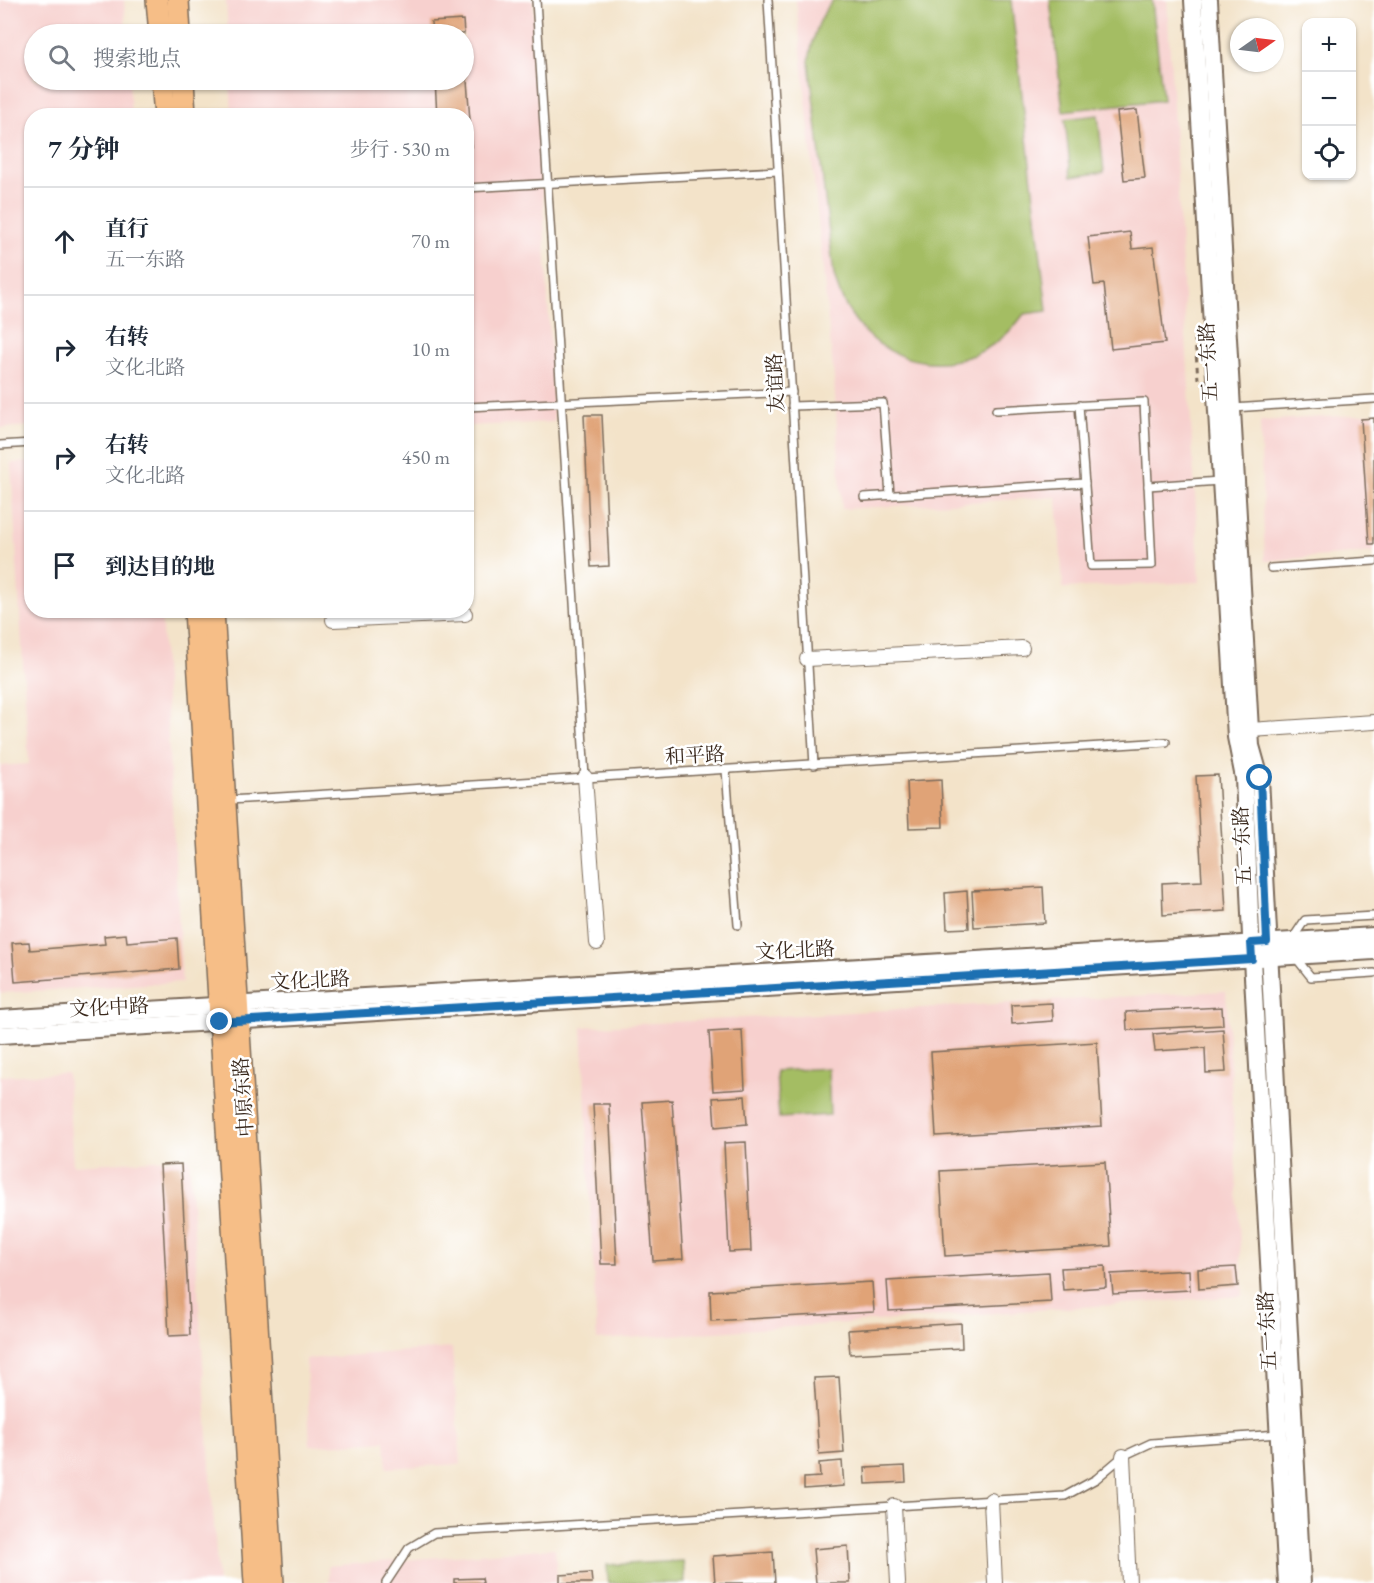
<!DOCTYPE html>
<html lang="zh">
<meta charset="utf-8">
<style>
:root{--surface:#fff;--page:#f2f2f3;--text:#1f2937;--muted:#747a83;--line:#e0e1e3}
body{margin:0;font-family:"EB Garamond","Noto Serif SC",serif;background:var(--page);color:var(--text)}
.controls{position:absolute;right:18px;top:18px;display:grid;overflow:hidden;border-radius:12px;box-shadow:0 2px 4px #0004}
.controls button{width:54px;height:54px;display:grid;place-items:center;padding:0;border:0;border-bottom:2px solid var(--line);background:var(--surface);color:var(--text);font:30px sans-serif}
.compass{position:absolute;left:1230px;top:18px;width:54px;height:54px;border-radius:50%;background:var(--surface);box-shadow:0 2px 4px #0004;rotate:76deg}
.stop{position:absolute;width:18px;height:18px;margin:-14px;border:4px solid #1f6fb2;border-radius:50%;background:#fff}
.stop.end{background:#1f6fb2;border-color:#fff;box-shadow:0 2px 6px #0008}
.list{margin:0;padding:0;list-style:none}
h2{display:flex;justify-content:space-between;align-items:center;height:78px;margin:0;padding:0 24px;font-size:26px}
h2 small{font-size:20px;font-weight:400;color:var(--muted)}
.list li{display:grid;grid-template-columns:39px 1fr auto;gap:18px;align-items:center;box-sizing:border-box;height:108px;padding:0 24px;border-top:2px solid var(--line)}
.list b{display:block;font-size:22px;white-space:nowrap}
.list p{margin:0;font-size:20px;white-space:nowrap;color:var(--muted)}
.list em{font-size:20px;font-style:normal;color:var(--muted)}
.icon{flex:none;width:33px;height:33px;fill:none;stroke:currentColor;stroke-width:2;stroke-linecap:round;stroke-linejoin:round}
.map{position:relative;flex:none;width:1374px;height:1583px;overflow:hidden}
.search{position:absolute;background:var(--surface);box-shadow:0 2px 4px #0004;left:24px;top:24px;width:450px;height:66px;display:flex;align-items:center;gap:15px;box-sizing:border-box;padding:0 21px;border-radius:33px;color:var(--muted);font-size:22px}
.panel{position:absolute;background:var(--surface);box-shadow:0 2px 4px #0004;left:24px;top:108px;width:450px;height:510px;border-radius:24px}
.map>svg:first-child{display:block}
.built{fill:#f7d0ce}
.green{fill:#a4bd63;stroke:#707440;stroke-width:1.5}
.building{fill:#e0a377}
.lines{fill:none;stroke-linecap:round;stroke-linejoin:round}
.service-casing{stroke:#7b6b5a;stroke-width:10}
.minor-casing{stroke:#7b6b5a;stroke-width:16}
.tertiary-casing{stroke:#7b6b5a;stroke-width:20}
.primary-casing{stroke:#7b6b5a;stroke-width:24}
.path{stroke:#7b6b5a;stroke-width:3;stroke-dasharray:4.5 4.5;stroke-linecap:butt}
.service{stroke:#fff;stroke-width:7}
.minor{stroke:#fff;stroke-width:14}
.tertiary{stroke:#fff;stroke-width:16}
.primary{stroke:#f6be87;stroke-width:21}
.route{stroke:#1f6fb2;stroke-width:8}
.labels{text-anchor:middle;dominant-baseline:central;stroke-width:5;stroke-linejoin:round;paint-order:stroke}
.street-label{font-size:20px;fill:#3b2a1e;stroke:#fff}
</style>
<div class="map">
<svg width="1374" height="1583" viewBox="0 0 1374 1583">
<rect width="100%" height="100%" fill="#fff"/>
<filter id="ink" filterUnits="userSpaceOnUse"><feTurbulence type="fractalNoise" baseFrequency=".0167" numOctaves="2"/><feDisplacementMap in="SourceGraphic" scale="12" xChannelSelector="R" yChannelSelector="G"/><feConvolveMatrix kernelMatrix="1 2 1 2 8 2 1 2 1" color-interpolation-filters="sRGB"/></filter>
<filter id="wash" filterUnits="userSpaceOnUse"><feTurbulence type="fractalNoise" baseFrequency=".008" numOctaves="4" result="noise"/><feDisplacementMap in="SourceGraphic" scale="24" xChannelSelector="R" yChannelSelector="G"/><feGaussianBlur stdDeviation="1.35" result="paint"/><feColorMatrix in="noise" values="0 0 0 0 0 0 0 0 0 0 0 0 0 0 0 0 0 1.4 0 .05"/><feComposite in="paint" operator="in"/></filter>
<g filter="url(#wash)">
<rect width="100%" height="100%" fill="#f3e3c9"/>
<g class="built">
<path d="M0,0h124l2,34h-92v46h95l2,35 -99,1 -1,310 -31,2z"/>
<path d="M226,0h307l21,422 -87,4 -1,-310 -234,-1 -2,-35h234v-46h-236z"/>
<path d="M796,0h371l33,582 -137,6 -6,-91 -215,12 -8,-130z"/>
<path d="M1374,414v138l-109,9 -5,-140z"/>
<path d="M31,462l1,148 129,1 21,371 -182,11v-227l29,-2 -18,-301z"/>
<path d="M1226,991l17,305 -646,44 -15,-313z"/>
<path d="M67,1073l6,92 116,-7 29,425h-218v-507z"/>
<path d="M452,1348l9,116 -74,4 -2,-27 -75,5 -4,-87z"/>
<path d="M555,1548l2,35h-228l-1,-17z"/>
</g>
<g class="green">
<path d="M833,0h178l36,311 -23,3c-58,80 -166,56 -190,-39l-25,-213c3,-22 9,-44 24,-62z"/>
<path d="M1050,0h102l11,100 -100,11z"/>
<path d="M1098,115l6,57 -33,5 -6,-58z"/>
<path d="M828,1068l2,47 -51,3 -3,-47z"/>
<path d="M683,1561l2,22h-77l-1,-18z"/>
</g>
<g id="blocks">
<g class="building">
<path d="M463,20l1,14h-32l-1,-12z"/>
<path d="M464,54h1l7,93h-6v-31h-29l-2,-36h29z"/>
<path d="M1137,110l8,68 -21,2 -7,-68z"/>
<path d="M1130,232l2,17 21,-2 12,96 -54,6 -7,-65 -10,1 -6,-48z"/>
<path d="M466,315h2l2,23h-4z"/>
<path d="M584,415h18l7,151 -18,1z"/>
<path d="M1374,418v126h-5l-8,-125z"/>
<path d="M1218,775l8,136 -63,4 -1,-32 40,-2 -6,-105z"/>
<path d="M941,780l2,47 -34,1 -2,-46z"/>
<path d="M1043,887l2,36 -71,4 -2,-36z"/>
<path d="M967,891l2,37 -22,1 -2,-36z"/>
<path d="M126,934l1,8 50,-4 2,31 -164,13 -3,-39 17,-1 1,8 75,-6 -1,-8z"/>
<path d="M1052,1003l1,18 -41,3 -1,-19z"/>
<path d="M1222,1007l1,18 -96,5 -1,-18z"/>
<path d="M1223,1029l3,43 -20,1 -1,-25 -50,3 -2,-17z"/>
<path d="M742,1030l3,59 -32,2 -4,-59z"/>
<path d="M1097,1042l5,84 -166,10 -5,-84z"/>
<path d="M745,1096l2,28 -32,3 -2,-29z"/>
<path d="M672,1100l11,159 -30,2 -11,-159z"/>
<path d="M593,1104h16l8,160h-16z"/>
<path d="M746,1142l5,109 -22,1 -5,-109z"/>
<path d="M1105,1162l6,84 -166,10 -5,-85z"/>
<path d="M181,1164l9,171 -21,1 -9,-171z"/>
<path d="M1105,1266l1,21 -43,3 -2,-22z"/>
<path d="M1236,1267l2,19 -39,3 -1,-20z"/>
<path d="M1189,1270l1,20 -77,4 -2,-20z"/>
<path d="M1049,1272l2,30 -162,9 -2,-30z"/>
<path d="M872,1282l2,30 -163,9 -1,-30z"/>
<path d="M961,1323l1,25 -112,6 -2,-24z"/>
<path d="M839,1377l5,76 -25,2 -5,-77z"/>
<path d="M842,1461l2,25 -40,3v-11l16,-1 -1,-14z"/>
<path d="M905,1466l1,16 -40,2 -1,-16z"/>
<path d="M848,1546l2,37h-34l-3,-34z"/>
<path d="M773,1552l2,31h-60l-2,-27z"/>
<path d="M591,1573l1,10h-32v-8z"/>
<path d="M482,1578l1,5h-29v-4z"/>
</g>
</g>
</g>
<g filter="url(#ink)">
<use href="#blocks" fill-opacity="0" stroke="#7b6b5a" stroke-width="1.5"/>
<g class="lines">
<g class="service-casing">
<g id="service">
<path d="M536,0l49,777"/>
<path d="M768,0l46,765"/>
<path d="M466,188l312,-17"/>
<path d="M792,406l91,-3 7,92"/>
<path d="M466,407l326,-15"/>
<path d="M1233,408l141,-9"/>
<path d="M996,410l148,-8 8,163 -61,1 -12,-161"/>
<path d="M0,445l32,-2"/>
<path d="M1148,486l72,-5"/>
<path d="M864,497l221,-14"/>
<path d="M1271,568l103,-7"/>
<path d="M726,770l12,155"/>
<path d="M229,800l937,-58"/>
<path d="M1293,938l12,-18 69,-4"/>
<path d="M1296,958l15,19 63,-4"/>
<path d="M386,1583l23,-35 25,-15 631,-37 31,-17 27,-23 28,-13 128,-9"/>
</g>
</g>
<g class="minor-casing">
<g id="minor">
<path d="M333,620l132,-6"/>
<path d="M807,659l215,-11"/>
<path d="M1250,730l124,-8"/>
<path d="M585,777l12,166"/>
<path d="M1123,1456l6,127"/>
<path d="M991,1500l4,83"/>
<path d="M894,1506l4,77"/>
</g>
</g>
<g class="tertiary-casing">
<g id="tertiary">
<path d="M1193,0l43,737 8,41 8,181 35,624"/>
<path d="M1209,0l41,730 1,16 9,32 42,805"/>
<path d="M0,1019l1374,-83"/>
<path d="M0,1035l1374,-84"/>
</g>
</g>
<g class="primary-casing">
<g id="primary">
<path d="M157,0l3,34"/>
<path d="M178,0l2,34"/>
<path d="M162,80l3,36"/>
<path d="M183,80l2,36"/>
<path d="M195,610l60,973"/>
<path d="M213,610l60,973"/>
</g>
</g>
<path class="path" d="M1195,339l3,40"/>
<use href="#service" class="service"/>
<use href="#minor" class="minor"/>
<use href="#tertiary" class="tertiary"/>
<use href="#primary" class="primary"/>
</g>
</g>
<g class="lines" filter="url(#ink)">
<path class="route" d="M220,1022l1032,-63 -1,-16 16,-1 -7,-164"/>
</g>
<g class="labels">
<g class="street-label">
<text transform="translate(1208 362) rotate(-93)">五一东路</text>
<text transform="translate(775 383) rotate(-93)">友谊路</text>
<text transform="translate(695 755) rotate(-3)">和平路</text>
<text transform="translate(1242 846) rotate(-93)">五一东路</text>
<text transform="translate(795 950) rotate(-3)">文化北路</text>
<text transform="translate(310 980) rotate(-3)">文化北路</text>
<text transform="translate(109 1007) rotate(-3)">文化中路</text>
<text transform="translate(243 1097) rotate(-94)">中原东路</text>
<text transform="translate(1267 1331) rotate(-93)">五一东路</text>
</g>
</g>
</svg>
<div class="controls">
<button>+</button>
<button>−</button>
<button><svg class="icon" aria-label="locate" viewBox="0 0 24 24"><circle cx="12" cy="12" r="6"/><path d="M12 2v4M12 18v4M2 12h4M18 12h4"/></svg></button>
</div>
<svg class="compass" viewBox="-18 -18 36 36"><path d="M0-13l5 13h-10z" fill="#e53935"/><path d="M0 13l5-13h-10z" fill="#747a83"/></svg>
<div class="stop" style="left:1260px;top:778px"></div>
<div class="stop end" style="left:220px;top:1022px"></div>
<div class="search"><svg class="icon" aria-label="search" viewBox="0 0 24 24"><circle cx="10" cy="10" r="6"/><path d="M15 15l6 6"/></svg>搜索地点</div>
<section class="panel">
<h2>7 分钟<small>步行 · 530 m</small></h2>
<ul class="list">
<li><svg class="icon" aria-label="ahead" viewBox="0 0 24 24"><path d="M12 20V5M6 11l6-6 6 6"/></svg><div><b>直行</b><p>五一东路</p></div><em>70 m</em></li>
<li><svg class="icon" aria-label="right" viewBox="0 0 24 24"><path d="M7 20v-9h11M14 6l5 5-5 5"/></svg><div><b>右转</b><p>文化北路</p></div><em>10 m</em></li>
<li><svg class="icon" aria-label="right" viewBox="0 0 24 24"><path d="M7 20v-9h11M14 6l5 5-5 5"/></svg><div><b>右转</b><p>文化北路</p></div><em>450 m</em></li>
<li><svg class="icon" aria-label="arrive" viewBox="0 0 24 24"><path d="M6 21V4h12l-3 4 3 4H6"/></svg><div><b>到达目的地</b></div></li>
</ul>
</section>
</div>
